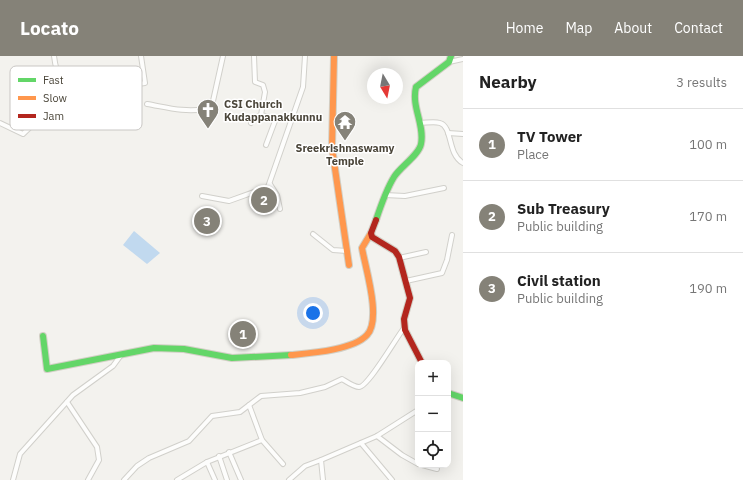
<!DOCTYPE html>
<meta charset="utf-8">
<style>
:root{--surface:#fff;--page:#f2f2f2;--text:#222;--muted:#767676;--line:#e0e0e0;--accent:#858278}
body{margin:0;font-family:"IBM Plex Sans",sans-serif;background:var(--page);color:var(--text)}
.controls{position:absolute;right:12px;bottom:12px;display:grid;overflow:hidden;border-radius:8px;box-shadow:0 4px 16px #0002}
.controls button{width:36px;height:36px;display:grid;place-items:center;padding:0;border:0;border-bottom:1px solid var(--line);background:var(--surface);color:var(--text);font:20px sans-serif}
.compass{position:absolute;left:367px;top:12px;width:36px;height:36px;border-radius:50%;background:var(--surface);box-shadow:0 4px 16px #0002;rotate:170deg}
.you{position:absolute;left:313px;top:257px;width:14px;height:14px;margin:-10px;border:3px solid #fff;border-radius:50%;background:#1a73e8;box-shadow:0 0 0 6px #1a73e833}
.badge{display:grid;place-items:center;width:26px;height:26px;border-radius:50%;background:var(--accent);color:#fff;font-size:13px;font-weight:700}
.pin{position:absolute;translate:-50% -50%;border:2px solid #fff;box-shadow:0 1px 4px #0006}
.list{margin:0;padding:0;list-style:none}
h2{display:flex;justify-content:space-between;align-items:center;height:52px;margin:0;padding:0 16px;font-size:17px}
h2 small{font-size:13px;font-weight:400;color:var(--muted)}
.list li{display:grid;grid-template-columns:26px 1fr auto;gap:12px;align-items:center;box-sizing:border-box;height:72px;padding:0 16px;border-top:1px solid var(--line)}
.list b{display:block;font-size:15px;white-space:nowrap}
.list p{margin:0;font-size:13px;white-space:nowrap;color:var(--muted)}
.list em{font-size:13px;font-style:normal;color:var(--muted)}
.icon{flex:none;width:22px;height:22px;fill:none;stroke:currentColor;stroke-width:2;stroke-linecap:round;stroke-linejoin:round}
.map{position:relative;flex:none;width:463px;height:424px;overflow:hidden}
header{display:flex;align-items:center;gap:24px;box-sizing:border-box;height:56px;padding:0 20px;background:var(--accent);color:#fff}
header strong{font-size:19px}
nav{display:flex;gap:22px;margin-inline-start:auto;font-size:14px}
main{display:flex}
aside{flex:1;background:var(--surface)}
.map>svg:first-child{display:block}
.water{fill:#c1d9ef}
.lines{fill:none;stroke-linecap:round;stroke-linejoin:round}
.street-casing{stroke:#d1d0cb;stroke-width:6}
.fast-casing{stroke:#d2cfc5;stroke-width:8}
.slow-casing{stroke:#d2cfc5;stroke-width:8}
.jam-casing{stroke:#d2cfc5;stroke-width:8}
.street{stroke:#fdfdfc;stroke-width:4}
.fast{stroke:#63d668;stroke-width:6}
.slow{stroke:#ff974d;stroke-width:6}
.jam{stroke:#b3261e;stroke-width:6}
.labels{text-anchor:middle;dominant-baseline:central;stroke-width:3;stroke-linejoin:round;paint-order:stroke}
.poi-label{font-size:11px;font-weight:bold;fill:#4a4539;stroke:#fff;text-anchor:start}
.key{fill:#fff;stroke:#c9c7c4;stroke-width:1}
.key-label{font-size:11px;fill:#4a4539}
</style>
<header>
<strong>Locato</strong>
<nav><a>Home</a><a>Map</a><a>About</a><a>Contact</a></nav>
</header>
<main>
<div class="map">
<svg width="463" height="424" viewBox="0 0 463 424">
<rect width="100%" height="100%" fill="#f3f2ee"/>
<path class="water" d="M134,175l26,22 -13,11 -24,-19z"/>
<g class="lines">
<g class="street-casing">
<g id="street">
<path d="M54,0c2,17 8,32 23,40l21,-2 20,-7 27,-4 -4,-27"/>
<path d="M449,6l14,-3"/>
<path d="M147,48c18,3 39,9 57,5 5,-1 6,-5 9,-8l10,-45"/>
<path d="M261,59l12,3 2,3 -9,24"/>
<path d="M0,67l23,11 46,-44"/>
<path d="M251,67l2,-4 8,-4 4,-23 -2,-7 -8,-3 -1,-26"/>
<path d="M420,67c6,0 14,-2 20,0 13,4 7,31 23,40"/>
<path d="M448,77l15,1"/>
<path d="M270,128l7,11 3,14"/>
<path d="M385,139l20,1 39,-8"/>
<path d="M202,140l27,5 39,-14 35,-100 2,-31"/>
<path d="M313,178l20,16 14,1"/>
<path d="M399,202l27,-6"/>
<path d="M406,225l36,-8 5,-13 5,-25"/>
<path d="M67,346l30,45 2,13 -11,20"/>
<path d="M249,349l13,35 21,24"/>
<path d="M377,380l25,19 16,9"/>
<path d="M361,387l31,37"/>
<path d="M229,396l12,28"/>
<path d="M219,400l8,24"/>
<path d="M207,406l8,18"/>
<path d="M422,409l15,4"/>
<path d="M13,424l7,-26 53,-59 40,-29 8,-11"/>
<path d="M124,424l13,-14 12,-8 40,-17 23,-25 28,-4 21,-16 39,-3 25,-6 17,-8c5,3 12,8 17,8 9,0 37,-49 45,-59"/>
<path d="M177,424l30,-18 55,-22"/>
<path d="M289,424l16,-14 16,-6"/>
<path d="M323,424l-2,-20 56,-24 41,-26"/>
</g>
</g>
<g class="fast-casing">
<g id="fast">
<path d="M376,164c5,-15 10,-30 18,-43 6,-10 25,-22 27,-33 4,-19 -10,-37 -5,-57l33,-25 2,-6"/>
<path d="M43,280l4,33 107,-21 30,1 48,9 59,-3"/>
<path d="M448,337l15,5"/>
</g>
</g>
<g class="slow-casing">
<g id="slow">
<path d="M334,0l-2,92 17,117"/>
<path d="M291,299c21,-2 62,-5 76,-20 15,-16 -2,-68 -5,-87l9,-15"/>
</g>
</g>
<g class="jam-casing">
<path id="jam" d="M376,164l-5,13 1,4 23,14 4,6 11,41 -6,21 1,11 17,33"/>
</g>
<use href="#street" class="street"/>
<use href="#fast" class="fast"/>
<use href="#slow" class="slow"/>
<use href="#jam" class="jam"/>
</g>
<defs>
<g id="church-pin" transform="scale(1.15)"><path d="M0 17L-7.5 6A9.5 9.5 0 1 1 7.5 6Z" fill="#858278" stroke="#fff"/><path d="M-1.2-6h2.4v3.5h3.3v2.4h-3.3V6h-2.4V-.1h-3.3v-2.4h3.3Z" fill="#fff"/></g>
<g id="temple-pin" transform="scale(1.15)"><path d="M0 17L-7.5 6A9.5 9.5 0 1 1 7.5 6Z" fill="#858278" stroke="#fff"/><path d="M0-6L5-2H3V0L6.5 2.5H4V6H1.5V3h-3V6H-4V2.5H-6.5L-3 0V-2H-5Z" fill="#fff"/></g>
</defs>
<g fill-rule="evenodd">
<use href="#church-pin" x="208" y="54"/>
<use href="#temple-pin" x="345" y="66"/>
</g>
<g class="labels">
<g class="poi-label">
<text x="224" y="48">CSI Church<tspan x="224" dy="13">Kudappanakkunnu</tspan></text>
<text x="345" y="92" text-anchor="middle">Sreekrishnaswamy<tspan x="345" dy="13">Temple</tspan></text>
</g>
</g>
<rect x="10" y="10" width="132" height="64" rx="6" class="key"/>
<rect x="18" y="22" width="18" height="4" fill="#63d668"/>
<rect x="18" y="40" width="18" height="4" fill="#ff974d"/>
<rect x="18" y="58" width="18" height="4" fill="#b3261e"/>
<g class="key-label">
<text x="43" y="28">Fast</text>
<text x="43" y="46">Slow</text>
<text x="43" y="64">Jam</text>
</g>
</svg>
<div class="controls">
<button>+</button>
<button>−</button>
<button><svg class="icon" aria-label="locate" viewBox="0 0 24 24"><circle cx="12" cy="12" r="6"/><path d="M12 2v4M12 18v4M2 12h4M18 12h4"/></svg></button>
</div>
<svg class="compass" viewBox="-18 -18 36 36"><path d="M0-13l5 13h-10z" fill="#e53935"/><path d="M0 13l5-13h-10z" fill="#767676"/></svg>
<div class="you"></div>
<div class="pin badge" style="left:243px;top:278px">1</div>
<div class="pin badge" style="left:264px;top:144px">2</div>
<div class="pin badge" style="left:207px;top:165px">3</div>
</div>
<aside>
<h2>Nearby<small>3 results</small></h2>
<ul class="list">
<li><span class="badge">1</span><div><b>TV Tower</b><p>Place</p></div><em>100 m</em></li>
<li><span class="badge">2</span><div><b>Sub Treasury</b><p>Public building</p></div><em>170 m</em></li>
<li><span class="badge">3</span><div><b>Civil station</b><p>Public building</p></div><em>190 m</em></li>
</ul>
</aside>
</main>
